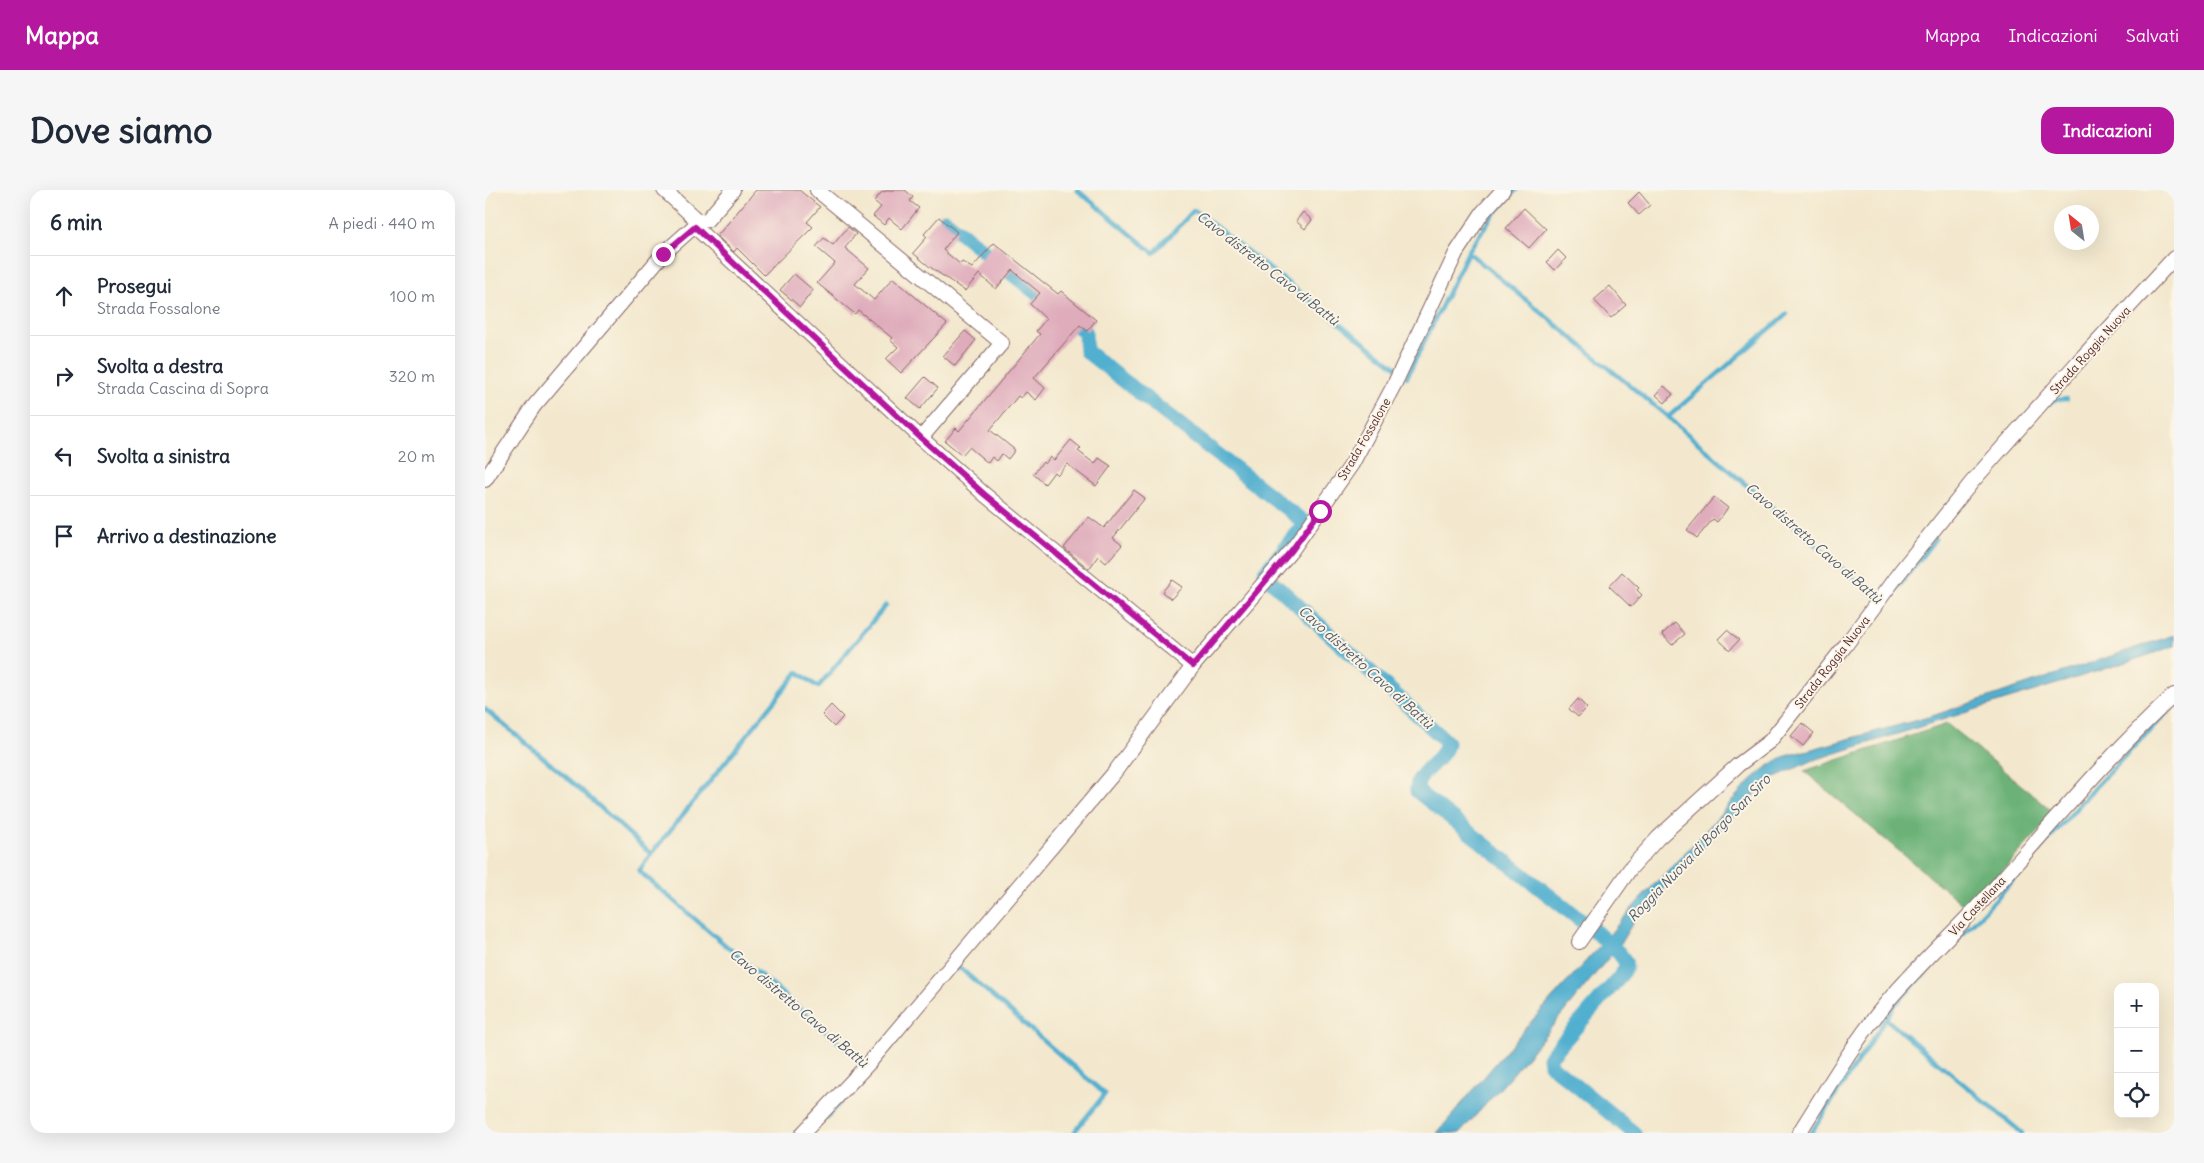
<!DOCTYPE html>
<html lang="it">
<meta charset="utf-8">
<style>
:root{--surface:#fff;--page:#f6f6f7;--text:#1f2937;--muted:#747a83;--line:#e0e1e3;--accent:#b5179e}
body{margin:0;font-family:Delius,sans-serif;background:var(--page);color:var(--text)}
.controls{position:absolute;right:15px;bottom:15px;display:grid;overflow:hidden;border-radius:10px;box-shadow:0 5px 20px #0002}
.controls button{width:45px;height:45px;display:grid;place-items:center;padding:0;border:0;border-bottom:1px solid var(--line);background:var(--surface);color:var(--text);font:25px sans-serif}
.compass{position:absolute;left:1569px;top:15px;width:45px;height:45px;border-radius:50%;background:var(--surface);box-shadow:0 5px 20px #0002;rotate:330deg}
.stop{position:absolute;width:15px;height:15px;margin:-11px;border:4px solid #b5179e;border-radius:50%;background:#fff}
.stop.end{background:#b5179e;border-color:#fff;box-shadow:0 1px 5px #0008}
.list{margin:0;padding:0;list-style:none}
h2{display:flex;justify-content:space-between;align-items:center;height:65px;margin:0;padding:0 20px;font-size:21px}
h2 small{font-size:16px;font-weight:400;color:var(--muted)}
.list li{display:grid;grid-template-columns:32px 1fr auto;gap:15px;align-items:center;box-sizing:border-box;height:80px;padding:0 20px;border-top:1px solid var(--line)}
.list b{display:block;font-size:19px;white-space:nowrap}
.list p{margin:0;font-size:16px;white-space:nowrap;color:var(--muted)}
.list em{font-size:16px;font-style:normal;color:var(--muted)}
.icon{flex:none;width:28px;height:28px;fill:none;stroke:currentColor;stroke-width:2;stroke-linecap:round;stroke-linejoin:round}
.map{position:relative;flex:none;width:1689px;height:943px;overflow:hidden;border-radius:15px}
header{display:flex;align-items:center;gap:30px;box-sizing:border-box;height:70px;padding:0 25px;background:var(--accent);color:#fff}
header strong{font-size:24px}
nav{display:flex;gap:28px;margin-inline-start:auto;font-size:18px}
.intro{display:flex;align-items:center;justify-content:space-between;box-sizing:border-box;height:120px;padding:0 30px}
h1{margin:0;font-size:35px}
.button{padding:12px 22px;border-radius:15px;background:var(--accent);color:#fff;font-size:18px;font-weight:700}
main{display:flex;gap:30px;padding:0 30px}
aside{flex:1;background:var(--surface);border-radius:15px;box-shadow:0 5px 20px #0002}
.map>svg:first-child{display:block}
.forest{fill:#6cb278;stroke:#5b6852}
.water{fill:#51afcf;stroke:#4e677d}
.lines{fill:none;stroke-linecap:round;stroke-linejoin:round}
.stream{stroke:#51afcf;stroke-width:4.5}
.canal{stroke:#51afcf;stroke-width:15}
.building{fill:#dfacbc}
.minor-casing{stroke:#856564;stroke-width:16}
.minor{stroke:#fff;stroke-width:14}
.route{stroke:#b5179e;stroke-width:6}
.labels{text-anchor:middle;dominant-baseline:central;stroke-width:4;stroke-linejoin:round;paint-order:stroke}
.street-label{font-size:12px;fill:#4a1f2b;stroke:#fcf5e5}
.water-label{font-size:14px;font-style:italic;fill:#4d596d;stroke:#fcf5e5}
</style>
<header>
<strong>Mappa</strong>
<nav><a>Mappa</a><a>Indicazioni</a><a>Salvati</a></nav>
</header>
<div class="intro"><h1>Dove siamo</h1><a class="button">Indicazioni</a></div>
<main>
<aside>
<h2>6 min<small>A piedi · 440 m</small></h2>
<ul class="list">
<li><svg class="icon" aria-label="ahead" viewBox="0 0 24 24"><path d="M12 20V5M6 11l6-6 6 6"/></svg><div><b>Prosegui</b><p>Strada Fossalone</p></div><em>100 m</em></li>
<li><svg class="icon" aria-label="right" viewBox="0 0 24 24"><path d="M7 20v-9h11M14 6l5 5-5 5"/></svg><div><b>Svolta a destra</b><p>Strada Cascina di Sopra</p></div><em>320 m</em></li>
<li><svg class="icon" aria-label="left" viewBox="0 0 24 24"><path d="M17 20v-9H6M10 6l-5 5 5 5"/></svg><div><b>Svolta a sinistra</b></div><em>20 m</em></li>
<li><svg class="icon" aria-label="arrive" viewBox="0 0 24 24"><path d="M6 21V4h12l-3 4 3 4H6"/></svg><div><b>Arrivo a destinazione</b></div></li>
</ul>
</aside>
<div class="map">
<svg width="1689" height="943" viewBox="0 0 1689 943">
<rect width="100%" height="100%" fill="#fcf5e5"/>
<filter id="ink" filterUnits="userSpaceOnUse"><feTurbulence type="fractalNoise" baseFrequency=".02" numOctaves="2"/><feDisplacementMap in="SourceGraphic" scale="10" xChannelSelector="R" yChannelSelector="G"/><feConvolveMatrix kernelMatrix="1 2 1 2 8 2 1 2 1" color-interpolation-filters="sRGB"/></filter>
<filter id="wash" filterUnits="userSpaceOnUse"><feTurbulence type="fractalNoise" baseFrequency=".0096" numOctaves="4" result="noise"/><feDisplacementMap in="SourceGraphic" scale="20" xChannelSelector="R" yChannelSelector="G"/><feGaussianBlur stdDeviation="1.12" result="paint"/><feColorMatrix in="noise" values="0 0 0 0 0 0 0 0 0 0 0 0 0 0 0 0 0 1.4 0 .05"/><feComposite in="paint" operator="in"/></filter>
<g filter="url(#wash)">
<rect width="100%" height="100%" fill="#f3e8ce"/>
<path class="forest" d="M1462,534l108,89 -87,96 -164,-138z"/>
<g class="water">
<path d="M1689,445v11l-34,12 -326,102 -46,20 -133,139 -18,30 -11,-10c29,-37 63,-69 95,-103 26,-28 48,-61 82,-79l149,-41z"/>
<path d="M1119,751l11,9 -103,125 -52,58h-23l91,-108z"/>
</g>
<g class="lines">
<g class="stream">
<path d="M592,0l77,63 40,-43 203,158"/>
<path d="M983,62l24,-36 24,-26"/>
<path d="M922,187l61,-125 200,165 119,-103"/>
<path d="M1564,214l4,-4 14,-1"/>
<path d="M1183,227l217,188 50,-66"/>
<path d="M0,519l92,77 74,68 -12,17 225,193"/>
<path d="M166,664l147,-182 20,15 68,-82"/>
<path d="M471,780l3,-3 146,127 -30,37"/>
<path d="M1401,829l136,114"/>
<path d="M341,928l17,-18"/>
<path d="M1326,943l83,-127 102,-107 99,-112 79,-82"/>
</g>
<path class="canal" d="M460,30l140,112 1,19 219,172 -40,49v3l182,167c-1,19 -32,28 -30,49l181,143 21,19 6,8 1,6 -7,11 -70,80 2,7 83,68"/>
</g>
<g id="blocks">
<g class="building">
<path d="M271,0h43l21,17 -13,15 6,5 -49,48 -27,-27 -3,4 -17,-16z"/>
<path d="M406,0h14l8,7 -3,4 9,7 -17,21 -13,-11 -5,7 -11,-9 8,-9 -7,-6 8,-9z"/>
<path d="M1154,2l11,13 -11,10 -11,-12z"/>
<path d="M1039,18l22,21 -17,19 -23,-20z"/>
<path d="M818,22l9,8 -7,9 -9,-8z"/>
<path d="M454,27l18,15 -14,18 17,14 2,-2 10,6 22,-25 64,51 3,-3 35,29 -9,11 -7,-6 -46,53 11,10 -9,12 -10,-8 -5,6 -3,-2 -28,34 25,20 -7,9 -6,-5 -5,7 -5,-4 -4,6 -19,-16 -7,8 -17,-14 11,-13 3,3 81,-97 -4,-3 10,-12 -16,-15 10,-11 -28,-23 1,-1 -17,20 -17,-15 -14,17 -35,-24 -17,-14 14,-16 -3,-3z"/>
<path d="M363,37l8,7 -11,14 24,20 -14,16 19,16 19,-22 54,46 -46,49 -15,-14 12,-12 -8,-7 2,-2 -34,-28 -3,4 -38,-31 18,-20 -19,-16 8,-9 9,7z"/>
<path d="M1073,60l8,8 -11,12 -8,-8z"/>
<path d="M309,84l19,16 -13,17 -20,-17z"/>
<path d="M1125,96l16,19 -15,13 -17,-18z"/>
<path d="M480,141l11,9 -21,26 -12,-10z"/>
<path d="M440,187l13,11 -18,21 -13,-11z"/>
<path d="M1179,196l9,8 -8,9 -9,-8z"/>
<path d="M586,250l10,8 -3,3 17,13 4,-6 12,8 -15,20 -29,-22 -10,11 -3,-3 -9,12 -12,-10 10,-12 2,2 5,-7 4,3z"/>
<path d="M649,300l11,8 -32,40 9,7 -16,18 -8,-7 -9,13 -25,-21 25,-31 15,11z"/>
<path d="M1229,307l14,11 -11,14 -4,-3 -16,19 -10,-8z"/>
<path d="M1137,382l17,16 -2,2 5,5 -11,12 -22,-21z"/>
<path d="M687,390l10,7 -11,12 -9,-7z"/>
<path d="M1190,433l10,11 -13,11 -10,-11z"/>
<path d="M1242,440l12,10 -9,10 -12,-11z"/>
<path d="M1093,509l9,9 -9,9 -9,-8z"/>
<path d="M346,515l12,12 -9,10 -12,-12z"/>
<path d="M1317,533l12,10 -11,13 -12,-10z"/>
</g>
</g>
</g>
<g filter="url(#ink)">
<use href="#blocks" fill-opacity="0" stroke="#856564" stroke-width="1"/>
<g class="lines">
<g class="minor-casing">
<g id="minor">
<path d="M179,0l35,32"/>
<path d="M332,0l185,153 -81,95"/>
<path d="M210,37l226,211 63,56 209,172"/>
<path d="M0,290l49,-74 129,-152 36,-32 8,-2 26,-30"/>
<path d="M1094,752l51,-73 28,-31 80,-73 32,-24 75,-95 54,-73 73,-91 105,-119 97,-105"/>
<path d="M318,943l66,-70 245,-290 79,-107 99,-116 60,-86 42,-79 62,-132 27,-41 20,-22"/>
<path d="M1314,943c28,-44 55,-92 89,-132 35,-41 75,-77 111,-118 57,-64 112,-130 175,-188"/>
</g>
</g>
<use href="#minor" class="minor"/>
</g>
</g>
<g class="lines" filter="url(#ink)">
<path class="route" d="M178,64l32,-27 226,211 63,56 209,172 99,-116 28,-39"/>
</g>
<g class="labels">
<g class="street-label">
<text transform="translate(1605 160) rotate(-48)">Strada Roggia Nuova</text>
<text transform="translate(879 249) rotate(-60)">Strada Fossalone</text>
<text transform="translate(1347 472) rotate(-52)">Strada Roggia Nuova</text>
<text transform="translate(1492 716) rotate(-47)">Via Castellana</text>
</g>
<g class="water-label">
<text transform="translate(783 78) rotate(38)">Cavo distretto Cavo di Battù</text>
<text transform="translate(1329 353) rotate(41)">Cavo distretto Cavo di Battù</text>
<text transform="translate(881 477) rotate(42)">Cavo distretto Cavo di Battù</text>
<text transform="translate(1214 658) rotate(-46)">Roggia Nuova di Borgo San Siro</text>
<text transform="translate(314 818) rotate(40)">Cavo distretto Cavo di Battù</text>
</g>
</g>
</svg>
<div class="controls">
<button>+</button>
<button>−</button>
<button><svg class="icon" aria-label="locate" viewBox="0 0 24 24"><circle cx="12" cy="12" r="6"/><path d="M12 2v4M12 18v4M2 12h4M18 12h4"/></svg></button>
</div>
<svg class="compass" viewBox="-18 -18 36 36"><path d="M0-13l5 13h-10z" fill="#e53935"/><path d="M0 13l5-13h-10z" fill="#747a83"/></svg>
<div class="stop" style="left:835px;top:321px"></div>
<div class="stop end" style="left:178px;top:64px"></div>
</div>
</main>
